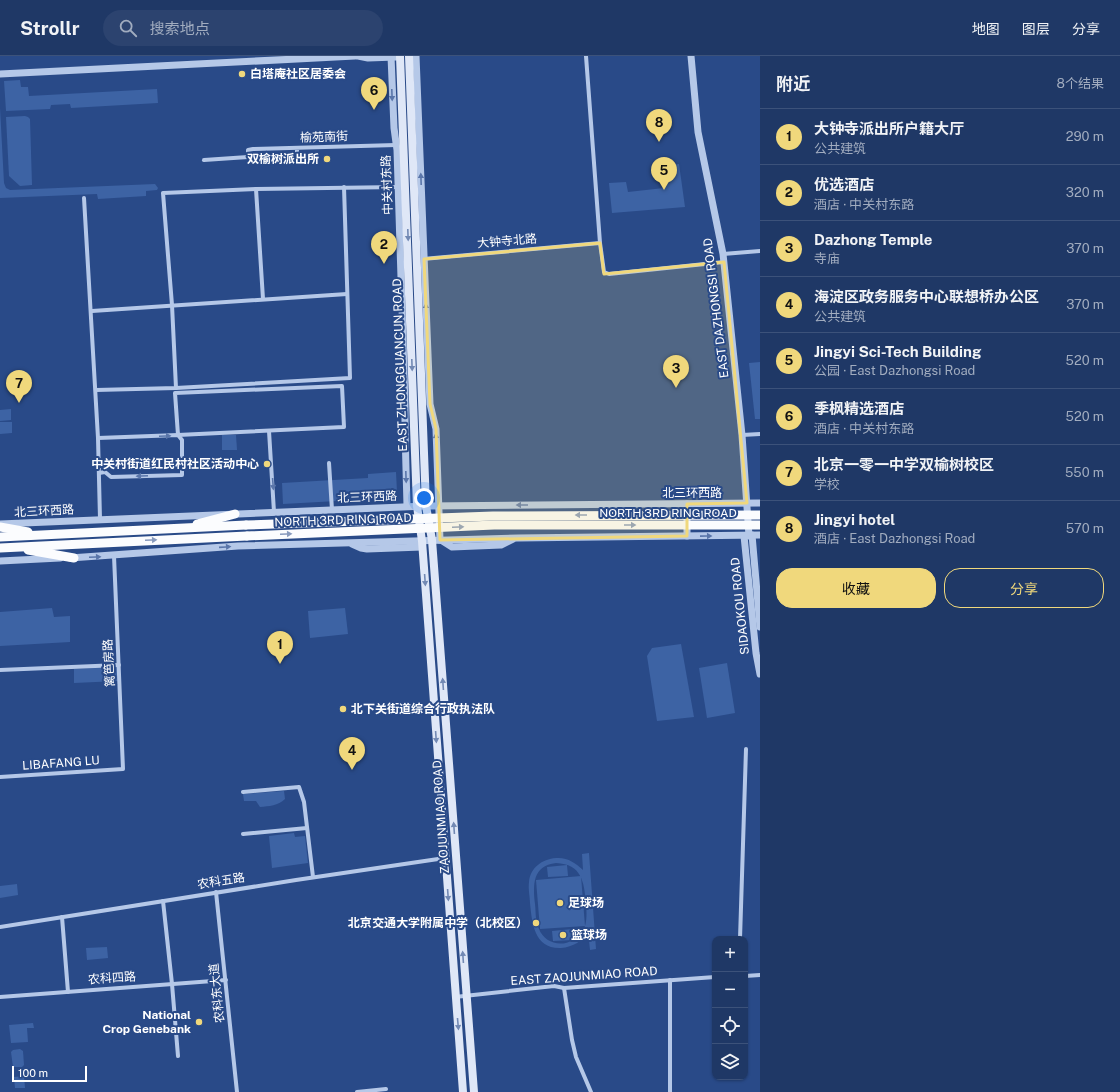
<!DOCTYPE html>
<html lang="zh">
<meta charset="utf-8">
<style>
:root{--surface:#1f3866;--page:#2c436f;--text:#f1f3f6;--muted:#a1acbf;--line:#3c527a;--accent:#f0d87c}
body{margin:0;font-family:"Public Sans","Noto Sans SC",sans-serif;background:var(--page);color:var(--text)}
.controls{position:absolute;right:12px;bottom:12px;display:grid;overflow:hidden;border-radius:8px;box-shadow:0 1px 3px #0004}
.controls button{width:36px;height:36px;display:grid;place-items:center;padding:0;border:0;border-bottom:1px solid var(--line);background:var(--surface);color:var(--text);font:20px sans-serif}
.scale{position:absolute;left:12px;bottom:10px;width:75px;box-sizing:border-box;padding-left:4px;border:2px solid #fff;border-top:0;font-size:11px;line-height:14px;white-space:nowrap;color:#fff;-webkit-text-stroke:3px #294a88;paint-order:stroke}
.you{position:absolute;left:424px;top:442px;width:14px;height:14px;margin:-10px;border:3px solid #fff;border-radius:50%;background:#1a73e8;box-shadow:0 0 0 6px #1a73e833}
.badge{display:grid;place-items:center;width:26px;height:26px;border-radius:50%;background:var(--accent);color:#111;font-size:13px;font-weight:700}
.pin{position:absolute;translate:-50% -33px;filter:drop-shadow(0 1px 2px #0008)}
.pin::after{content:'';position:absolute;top:21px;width:14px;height:12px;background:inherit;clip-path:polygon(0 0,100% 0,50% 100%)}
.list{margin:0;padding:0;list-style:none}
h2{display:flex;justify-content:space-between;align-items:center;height:52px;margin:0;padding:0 16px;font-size:17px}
h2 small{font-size:13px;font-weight:400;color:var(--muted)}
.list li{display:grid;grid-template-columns:26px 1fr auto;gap:12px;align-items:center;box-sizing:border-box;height:56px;padding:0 16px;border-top:1px solid var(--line)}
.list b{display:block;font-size:15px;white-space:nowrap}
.list p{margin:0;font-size:13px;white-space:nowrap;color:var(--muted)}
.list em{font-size:13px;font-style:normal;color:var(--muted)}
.actions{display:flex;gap:8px;padding:12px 16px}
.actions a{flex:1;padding:9px 0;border:1px solid var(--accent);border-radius:16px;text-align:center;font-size:14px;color:var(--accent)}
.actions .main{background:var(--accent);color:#111}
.icon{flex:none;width:22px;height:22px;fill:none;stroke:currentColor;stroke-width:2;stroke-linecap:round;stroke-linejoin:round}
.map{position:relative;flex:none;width:760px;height:1036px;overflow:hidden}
header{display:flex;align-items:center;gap:24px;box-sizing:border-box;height:56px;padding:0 20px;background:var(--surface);border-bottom:1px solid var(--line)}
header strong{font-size:19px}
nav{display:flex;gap:22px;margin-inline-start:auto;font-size:14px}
.search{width:280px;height:36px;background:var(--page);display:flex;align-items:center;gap:10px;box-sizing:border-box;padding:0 14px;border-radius:22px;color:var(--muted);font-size:15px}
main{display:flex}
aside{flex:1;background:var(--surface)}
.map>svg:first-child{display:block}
.green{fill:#3d63a4;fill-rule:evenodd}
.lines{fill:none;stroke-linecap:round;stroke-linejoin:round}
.minor{stroke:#b5c8e8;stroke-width:4}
.tertiary{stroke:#b5c8e8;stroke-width:7}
.secondary{stroke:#dfe7f7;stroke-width:8}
.trunk{stroke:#fbfcfe;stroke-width:9}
.trunk-bridge{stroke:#fbfcfe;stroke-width:9}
.oneway{fill:#5a76aa}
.oneway2{fill:#7289b4}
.oneway3{fill:#889abd}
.marked{fill:#f0d87c;fill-opacity:0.2;stroke:#f0d87c;stroke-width:3;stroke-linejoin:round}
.poi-dot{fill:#f0d87c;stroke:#294a88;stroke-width:1.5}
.labels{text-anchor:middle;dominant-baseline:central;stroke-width:4;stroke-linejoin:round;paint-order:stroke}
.poi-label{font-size:12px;font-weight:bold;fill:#fff;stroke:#294a88;text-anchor:start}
.street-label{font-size:12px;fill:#fff;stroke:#294a88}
</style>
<header>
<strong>Strollr</strong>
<div class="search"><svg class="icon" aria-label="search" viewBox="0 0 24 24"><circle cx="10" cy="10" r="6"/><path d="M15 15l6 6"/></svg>搜索地点</div>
<nav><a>地图</a><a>图层</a><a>分享</a></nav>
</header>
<main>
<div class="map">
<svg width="760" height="1036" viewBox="0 0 760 1036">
<rect width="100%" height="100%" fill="#294a88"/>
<g class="green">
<path d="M20,24l1,7h7l1,9 128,-7 1,14 -87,5 -1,-4 -19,1 -1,4 -44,2 -2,-30z"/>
<path d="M0,52l4,75 2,5 4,2 145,-6 3,4 -1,2 -11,1v5l-48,3 -1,-5 -97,4z"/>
<path d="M25,60l3,1 2,2 2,66 -12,1 -11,-10 -3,-59z"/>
<path d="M679,108l6,43 -73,6 -3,-30 17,-1 2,10 36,-4 -1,-22z"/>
<path d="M760,306v57h-5l-6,-56z"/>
<path d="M11,353v11l-11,1v-11z"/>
<path d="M0,366h12v11l-12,1z"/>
<path d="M222,379h14l1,15h-15z"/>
<path d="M396,416l1,20 -6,6 -108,6 -1,-21 86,-5v-4z"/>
<path d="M52,552l2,9 16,-1v26l-70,4v-34z"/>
<path d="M345,552l3,26 -38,4 -2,-27z"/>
<path d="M681,588l13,73 -37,4 -10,-65 5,-8z"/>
<path d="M727,607l8,50 -28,5 -8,-50z"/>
<path d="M117,611l1,14 -44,2v-14z"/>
<path d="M284,735l1,8c-7,7 -16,7 -25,8l-4,-6h-12l-1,-7z"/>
<path d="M294,777l1,4 10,-1 3,27 -36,5 -3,-32z"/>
<path d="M589,797l7,96 -6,1 -2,-19c-5,10 -15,16 -27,17 -27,1 -29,-25 -31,-45 0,-6 -2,-14 -1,-21 1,-14 13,-23 27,-24 11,-1 20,5 27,12l-1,-16zM556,807c26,1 28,19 30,40 1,15 2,28 -12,37l-1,-11 -21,2 1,10 20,-1c-13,8 -29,2 -34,-11 -4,-8 -3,-17 -4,-25 -2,-19 -3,-38 21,-41z"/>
<path d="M567,809l1,11 -20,1 -1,-10z"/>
<path d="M581,820l4,50 -45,3 -4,-49z"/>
<path d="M17,828l1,11 -18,3v-12z"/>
<path d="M107,891l1,11 -21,2 -1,-12z"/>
<path d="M33,967l1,5h-7l1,14 -17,1 -2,-18z"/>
<path d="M13,994l7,-1 3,2 1,14 -2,2h-9l-2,-15z"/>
<path d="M24,1020l1,12h-10l-1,-11z"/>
</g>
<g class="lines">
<g class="minor">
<path d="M586,0l14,187 4,29 5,2 115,-12"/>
<path d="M297,92v8l-49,1v-7l5,-1 143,-4"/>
<path d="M204,104l44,-3"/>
<path d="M256,133l7,110"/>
<path d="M84,142l14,240 2,81"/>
<path d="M723,198l37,-3"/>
<path d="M423,203l177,-16"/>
<path d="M92,255l255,-17"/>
<path d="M342,330l2,41 -166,8 -3,-42z"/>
<path d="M176,332l-4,-83 -9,-112 93,-4 143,-2"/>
<path d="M96,334l80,-2 174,-10 -6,-191"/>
<path d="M269,375l5,81"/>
<path d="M742,379l18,-1"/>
<path d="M98,382l80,-3 4,5v35l-71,2 -6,-5 -6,1"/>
<path d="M329,407l3,47"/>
<path d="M0,614l119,-5"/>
<path d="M0,721l123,-8 -9,-213"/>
<path d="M243,736l56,-5 5,15 9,75"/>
<path d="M243,778l64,-6"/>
<path d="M216,836l21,200"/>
<path d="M163,845l9,83 6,72"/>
<path d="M62,861l6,75"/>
<path d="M0,871l296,-47 149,-22"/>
<path d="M740,883l6,-190"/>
<path d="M745,920l15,-1"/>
<path d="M564,932l8,52 4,17 15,35"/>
<path d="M0,941l226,-17"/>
<path d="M455,941l99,-11 10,2 151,-11"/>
<path d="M357,1036l29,-3"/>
<path d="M670,1036v-112"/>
</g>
<g class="tertiary">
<path d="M358,0l10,2 28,-1"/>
<path d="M391,0l3,72 3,22 8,255v26l2,75"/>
<path d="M416,0l14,348 6,25 4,111"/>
<path d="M691,0l7,76 25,122 19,181 7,101"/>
<path d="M0,18l355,-18"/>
<path d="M687,448v32"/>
<path d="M0,468l426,-18 334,-3"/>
<path d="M752,479l8,92"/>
<path d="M744,480l12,117 4,21"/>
<path d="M441,484l11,7 49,-2 12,-6"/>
<path d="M352,488l9,4 6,1 55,-2"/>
<path d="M70,502l168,-12 280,-8 242,-3"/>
<path d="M0,505l60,-3"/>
</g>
<g class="secondary">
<path d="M400,0l17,450 5,35 41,551"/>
<path d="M409,0l17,450 6,34 42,552"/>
</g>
<g class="trunk">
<path d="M197,468l38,-10"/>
<path d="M0,471l28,5"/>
<path d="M0,481l246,-12"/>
<path d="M0,492l247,-12"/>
<path d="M28,494l46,8"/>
</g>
<g class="trunk-bridge">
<path d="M246,469l247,-9 267,-1"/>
<path d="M247,480l247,-11h266"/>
</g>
</g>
<defs><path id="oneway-solid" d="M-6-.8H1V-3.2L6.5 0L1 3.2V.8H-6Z"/></defs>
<g class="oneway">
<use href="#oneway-solid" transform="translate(392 39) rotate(88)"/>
<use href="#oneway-solid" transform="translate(421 123) rotate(-92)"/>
<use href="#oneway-solid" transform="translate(426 253) rotate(-92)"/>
<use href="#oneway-solid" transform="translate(165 380) rotate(-2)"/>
<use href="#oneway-solid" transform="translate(436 383) rotate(-93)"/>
<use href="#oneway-solid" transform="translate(142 420) rotate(178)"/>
<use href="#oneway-solid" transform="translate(406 421) rotate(88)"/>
<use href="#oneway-solid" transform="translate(273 428) rotate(86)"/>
<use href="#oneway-solid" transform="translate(522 449) rotate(180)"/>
<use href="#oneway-solid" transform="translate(706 480) rotate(-1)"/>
<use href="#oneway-solid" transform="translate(225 491) rotate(-4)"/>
<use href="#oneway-solid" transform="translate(95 501) rotate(-3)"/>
</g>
<g class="oneway2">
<use href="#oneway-solid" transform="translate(408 179) rotate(88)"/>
<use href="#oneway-solid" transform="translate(412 309) rotate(88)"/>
<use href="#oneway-solid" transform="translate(425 524) rotate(86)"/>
<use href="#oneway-solid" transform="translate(443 628) rotate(-94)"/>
<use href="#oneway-solid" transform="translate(436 681) rotate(86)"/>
<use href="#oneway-solid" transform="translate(454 772) rotate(-94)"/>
<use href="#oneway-solid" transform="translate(448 839) rotate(86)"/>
<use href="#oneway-solid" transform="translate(463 901) rotate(-94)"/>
<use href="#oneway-solid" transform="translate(458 968) rotate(85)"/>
</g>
<g class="oneway3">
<use href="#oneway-solid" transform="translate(581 459) rotate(180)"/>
<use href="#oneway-solid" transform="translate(630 469)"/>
<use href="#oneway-solid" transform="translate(458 471) rotate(-2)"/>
<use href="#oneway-solid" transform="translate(286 478) rotate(-2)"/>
<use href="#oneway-solid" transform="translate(151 484) rotate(-3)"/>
</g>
<path class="marked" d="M600,187l4,31 120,-12 23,241 -60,1v32l-247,4 -4,-111 -6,-25 -6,-145z"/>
<g class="poi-dot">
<circle cx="242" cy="18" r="4"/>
<circle cx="327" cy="103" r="4"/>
<circle cx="267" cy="408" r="4"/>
<circle cx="343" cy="653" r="4"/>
<circle cx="560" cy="847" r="4"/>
<circle cx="536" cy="867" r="4"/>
<circle cx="563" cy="879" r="4"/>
<circle cx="199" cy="966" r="4"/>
</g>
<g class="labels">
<g class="poi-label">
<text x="250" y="18">白塔庵社区居委会</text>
<text x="319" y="103" text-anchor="end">双榆树派出所</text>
<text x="259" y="408" text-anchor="end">中关村街道红民村社区活动中心</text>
<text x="351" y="653">北下关街道综合行政执法队</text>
<text x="568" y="847">足球场</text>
<text x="528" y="867" text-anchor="end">北京交通大学附属中学（北校区）</text>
<text x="571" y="879">篮球场</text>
<text x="191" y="959" text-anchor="end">National<tspan x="191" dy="14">Crop Genebank</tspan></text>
</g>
<g class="street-label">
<text transform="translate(324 81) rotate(-2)">榆苑南街</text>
<text transform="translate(387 129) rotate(-92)">中关村东路</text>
<text transform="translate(507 185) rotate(-5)">大钟寺北路</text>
<text transform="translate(716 252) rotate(-97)">EAST DAZHONGSI ROAD</text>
<text transform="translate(400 309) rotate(-92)">EAST ZHONGGUANCUN ROAD</text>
<text x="692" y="437">北三环西路</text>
<text transform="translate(367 441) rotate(-2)">北三环西路</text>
<text transform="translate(44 455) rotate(-3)">北三环西路</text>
<text x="668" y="457">NORTH 3RD RING ROAD</text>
<text transform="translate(343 464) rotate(-2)">NORTH 3RD RING ROAD</text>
<text transform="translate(740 550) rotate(-96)">SIDAOKOU ROAD</text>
<text transform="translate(109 607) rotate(-93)">篱笆房路</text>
<text transform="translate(61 707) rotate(-4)">LIBAFANG LU</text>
<text transform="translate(441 761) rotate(-94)">ZAOJUNMIAO ROAD</text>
<text transform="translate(221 825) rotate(-9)">农科五路</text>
<text transform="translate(584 920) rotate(-4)">EAST ZAOJUNMIAO ROAD</text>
<text transform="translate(112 922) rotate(-4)">农科四路</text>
<text transform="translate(217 937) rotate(-96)">农科东大道</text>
</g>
</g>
</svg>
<div class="controls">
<button>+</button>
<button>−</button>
<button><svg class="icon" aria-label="locate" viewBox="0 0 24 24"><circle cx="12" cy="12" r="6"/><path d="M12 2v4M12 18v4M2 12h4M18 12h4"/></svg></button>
<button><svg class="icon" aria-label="layers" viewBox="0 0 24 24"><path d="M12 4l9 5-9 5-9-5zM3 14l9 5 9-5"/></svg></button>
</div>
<div class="scale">100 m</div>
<div class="you"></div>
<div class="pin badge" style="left:280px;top:608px">1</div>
<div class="pin badge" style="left:384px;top:208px">2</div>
<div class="pin badge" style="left:676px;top:332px">3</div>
<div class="pin badge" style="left:352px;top:714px">4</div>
<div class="pin badge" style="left:664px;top:134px">5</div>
<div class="pin badge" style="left:374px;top:54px">6</div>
<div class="pin badge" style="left:19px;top:347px">7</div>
<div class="pin badge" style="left:659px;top:86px">8</div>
</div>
<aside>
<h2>附近<small>8个结果</small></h2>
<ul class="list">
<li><span class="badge">1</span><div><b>大钟寺派出所户籍大厅</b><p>公共建筑</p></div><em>290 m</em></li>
<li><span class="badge">2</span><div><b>优选酒店</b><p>酒店 · 中关村东路</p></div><em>320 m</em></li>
<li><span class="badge">3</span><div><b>Dazhong Temple</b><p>寺庙</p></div><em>370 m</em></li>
<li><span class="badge">4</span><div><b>海淀区政务服务中心联想桥办公区</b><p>公共建筑</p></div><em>370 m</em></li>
<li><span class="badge">5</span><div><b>Jingyi Sci-Tech Building</b><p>公园 · East Dazhongsi Road</p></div><em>520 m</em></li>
<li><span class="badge">6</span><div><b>季枫精选酒店</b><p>酒店 · 中关村东路</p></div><em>520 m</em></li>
<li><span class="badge">7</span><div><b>北京一零一中学双榆树校区</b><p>学校</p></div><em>550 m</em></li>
<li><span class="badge">8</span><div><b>Jingyi hotel</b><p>酒店 · East Dazhongsi Road</p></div><em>570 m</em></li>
</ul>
<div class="actions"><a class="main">收藏</a><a>分享</a></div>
</aside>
</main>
